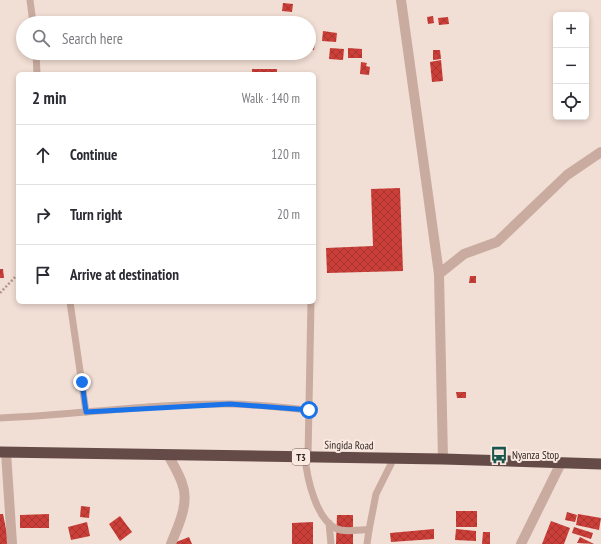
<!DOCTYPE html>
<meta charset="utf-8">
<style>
:root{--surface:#fff;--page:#f2f2f3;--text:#2b2b33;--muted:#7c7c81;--line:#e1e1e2}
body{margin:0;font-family:"PT Sans Narrow",sans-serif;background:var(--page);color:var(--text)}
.controls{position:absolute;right:12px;top:12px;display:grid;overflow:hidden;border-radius:6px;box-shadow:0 2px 6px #0003}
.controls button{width:36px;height:36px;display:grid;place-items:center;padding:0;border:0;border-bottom:1px solid var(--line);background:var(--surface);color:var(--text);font:20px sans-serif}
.stop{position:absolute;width:12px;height:12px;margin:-9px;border:3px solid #1a73e8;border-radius:50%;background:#fff}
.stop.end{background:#1a73e8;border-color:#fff;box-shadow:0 1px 4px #0008}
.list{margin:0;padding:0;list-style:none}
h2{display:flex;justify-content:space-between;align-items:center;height:52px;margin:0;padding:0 16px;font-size:17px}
h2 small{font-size:13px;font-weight:400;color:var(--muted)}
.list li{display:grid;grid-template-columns:26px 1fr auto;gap:12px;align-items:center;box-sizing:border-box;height:60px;padding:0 16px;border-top:1px solid var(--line)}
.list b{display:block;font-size:15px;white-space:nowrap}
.list em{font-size:13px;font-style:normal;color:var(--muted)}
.icon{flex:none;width:22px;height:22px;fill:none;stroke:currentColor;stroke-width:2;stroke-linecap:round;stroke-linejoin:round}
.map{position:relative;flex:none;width:601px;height:544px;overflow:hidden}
.search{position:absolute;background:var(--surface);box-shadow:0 2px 6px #0003;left:16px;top:16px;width:300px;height:44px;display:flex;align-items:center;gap:10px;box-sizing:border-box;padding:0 14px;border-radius:22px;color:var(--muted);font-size:15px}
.panel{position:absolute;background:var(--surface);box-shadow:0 2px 6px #0003;left:16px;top:72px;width:300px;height:232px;border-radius:6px}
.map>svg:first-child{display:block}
.building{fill:url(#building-cross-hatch)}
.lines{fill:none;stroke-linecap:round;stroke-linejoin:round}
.path{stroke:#b5958b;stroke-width:2.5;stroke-dasharray:2 2;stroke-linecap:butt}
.service{stroke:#c9aba0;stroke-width:7}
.minor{stroke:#c9aba0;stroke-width:10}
.trunk{stroke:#654b47;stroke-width:11}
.route{stroke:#1a73e8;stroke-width:5}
.labels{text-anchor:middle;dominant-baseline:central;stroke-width:4;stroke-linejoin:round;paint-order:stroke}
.shield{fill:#f9e9e0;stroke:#6e605c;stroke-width:1}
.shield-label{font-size:10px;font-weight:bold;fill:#332624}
.street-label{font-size:11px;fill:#332624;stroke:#f9e9e0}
.poi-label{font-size:11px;fill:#332624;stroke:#f9e9e0;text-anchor:start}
</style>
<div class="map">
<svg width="601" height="544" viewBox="0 0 601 544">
<defs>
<pattern id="building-cross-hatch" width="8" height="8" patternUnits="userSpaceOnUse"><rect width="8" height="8" fill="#cc3e38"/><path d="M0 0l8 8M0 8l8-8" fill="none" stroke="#a6342f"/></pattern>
</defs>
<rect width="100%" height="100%" fill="#f1ded4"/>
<g class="building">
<path d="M283,3l10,1 -1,8 -10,-1z"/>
<path d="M433,16l1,7 -6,1 -1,-7z"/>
<path d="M448,17l1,7 -10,1 -1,-7z"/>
<path d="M323,31l14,2 -1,9 -14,-1z"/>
<path d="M309,42l6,1 -1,7 -5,-1z"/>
<path d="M330,48l14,1 -1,11 -14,-1z"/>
<path d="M348,48l14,1v9h-14z"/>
<path d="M433,50h7l1,9 -8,1z"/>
<path d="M441,60l2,21 -11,1 -2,-20z"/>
<path d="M361,62l6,1 -1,3 4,1 -1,8 -9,-1z"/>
<rect x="252" y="69" width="25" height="5"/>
<path d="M400,188l3,83 -76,2 -1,-25 47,-2 -2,-57z"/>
<path d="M0,269h3l1,9h-4z"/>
<path d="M470,276h6v7h-7z"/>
<path d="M456,392h10v6h-9z"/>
<path d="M81,506l9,1 -1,11 -9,-1z"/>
<rect x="456" y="511" width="21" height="16"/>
<path d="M567,512l10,3 -2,7 -10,-2z"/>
<path d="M0,514h3l6,30h-9z"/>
<path d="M49,514v14h-29v-13z"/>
<path d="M578,514l23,4 -2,12 -23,-5z"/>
<path d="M337,515h16v29h-17z"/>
<path d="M120,516l12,16 -12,9 -11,-17z"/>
<path d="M551,521l19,7 -6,16h-22z"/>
<path d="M87,522l3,14 -19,4 -3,-13z"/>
<path d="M313,522v22h-21v-21z"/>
<path d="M574,527l19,6 -2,6 -19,-6z"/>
<path d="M434,529v10l-43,3 -1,-9z"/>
<path d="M456,529l20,2v10l-21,-1z"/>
<path d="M483,532h7v12h-8z"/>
<path d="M189,537l3,7h-21z"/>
<path d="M580,537l14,7 -17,-1z"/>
</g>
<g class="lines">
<path class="path" d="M0,293l18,-19"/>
<g class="service">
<path d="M30,0l3,23"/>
<path d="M36,53l1,21"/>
<path d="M70,302l16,110"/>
<path d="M0,418c77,-3 153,-15 230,-14 27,0 53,4 79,6"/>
<path d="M305,457c2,21 11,63 32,72 9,4 22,0 32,1l7,-36 18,-36"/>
<path d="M308,457l3,-155"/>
<path d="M329,523l2,21"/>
<path d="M367,544l2,-14"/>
</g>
<g class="minor">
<path d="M401,0l38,274 4,185"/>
<path d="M439,274l25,-20 33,-12 70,-67 34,-23"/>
<path d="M6,452l6,92"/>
<path d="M168,455c5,9 11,19 14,28 8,20 -4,43 -11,61"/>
<path d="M521,544l40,-81"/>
</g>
<path class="trunk" d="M0,452l443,7 158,5"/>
</g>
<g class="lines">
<path class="route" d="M82,382l4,30 144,-8 79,6"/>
</g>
<defs>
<g id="bus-bare" transform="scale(1.38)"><path d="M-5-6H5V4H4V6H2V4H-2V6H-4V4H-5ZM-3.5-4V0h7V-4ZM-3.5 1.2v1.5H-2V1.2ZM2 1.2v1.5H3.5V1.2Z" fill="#18564e" stroke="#f9e9e0" stroke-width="2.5" paint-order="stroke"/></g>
</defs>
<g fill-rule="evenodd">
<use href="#bus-bare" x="499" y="455"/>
</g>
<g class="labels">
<rect class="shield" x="292" y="449" width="18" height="16" rx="3"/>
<g class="shield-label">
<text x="301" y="457">T3</text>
</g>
<g class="street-label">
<text transform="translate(349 445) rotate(1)">Singida Road</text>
</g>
<g class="poi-label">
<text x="512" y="455">Nyanza Stop</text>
</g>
</g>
</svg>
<div class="controls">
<button>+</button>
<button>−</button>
<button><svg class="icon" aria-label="locate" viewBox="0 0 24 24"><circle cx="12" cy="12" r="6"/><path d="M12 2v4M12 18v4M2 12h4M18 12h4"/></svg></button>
</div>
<div class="stop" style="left:309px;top:410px"></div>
<div class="stop end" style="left:82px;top:382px"></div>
<div class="search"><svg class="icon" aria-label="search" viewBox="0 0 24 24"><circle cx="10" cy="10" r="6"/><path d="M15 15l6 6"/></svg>Search here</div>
<section class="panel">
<h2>2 min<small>Walk · 140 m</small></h2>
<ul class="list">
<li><svg class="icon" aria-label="ahead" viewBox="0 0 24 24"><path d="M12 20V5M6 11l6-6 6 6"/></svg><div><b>Continue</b></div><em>120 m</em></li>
<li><svg class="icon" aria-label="right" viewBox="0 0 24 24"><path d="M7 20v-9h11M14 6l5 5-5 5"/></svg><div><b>Turn right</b></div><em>20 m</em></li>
<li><svg class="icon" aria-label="arrive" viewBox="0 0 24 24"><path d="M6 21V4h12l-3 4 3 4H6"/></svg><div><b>Arrive at destination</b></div></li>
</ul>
</section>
</div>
